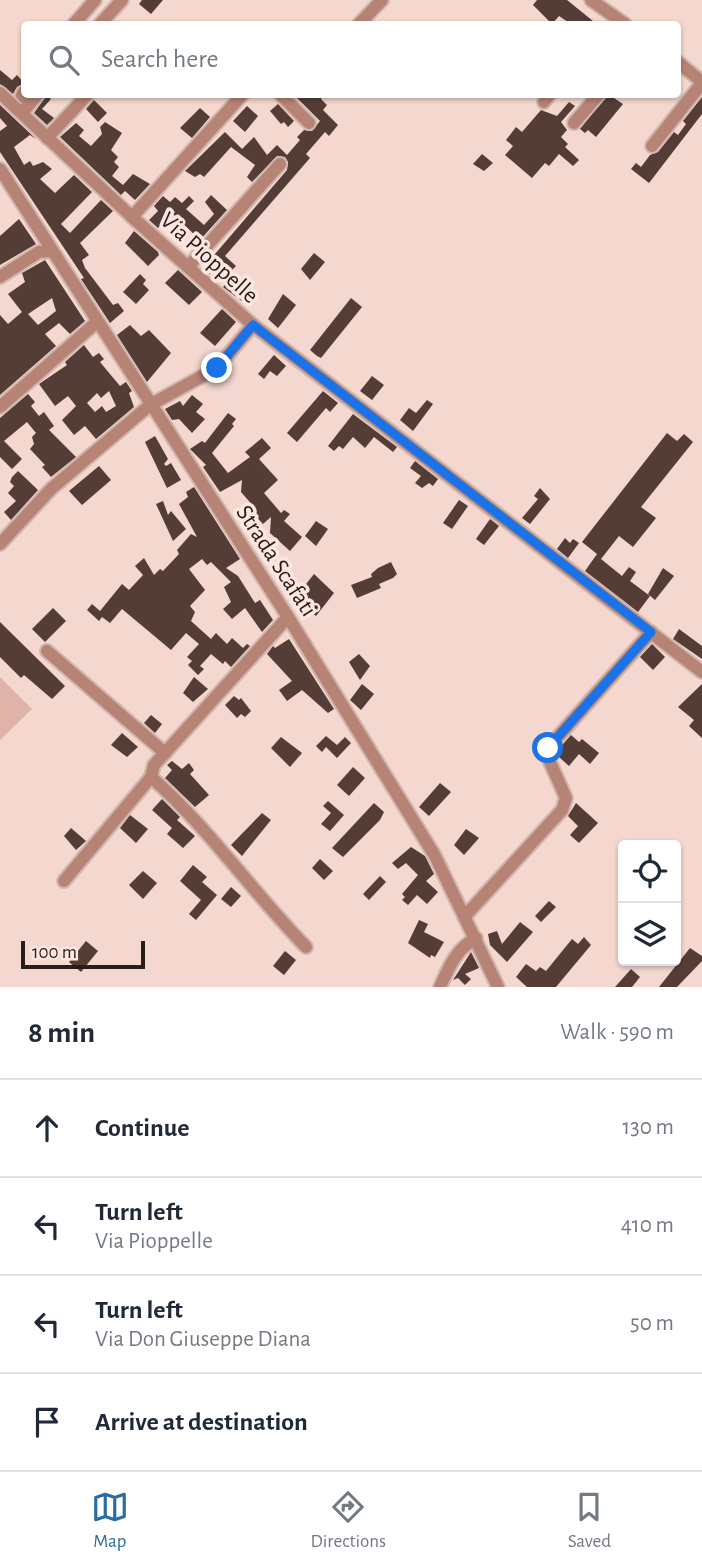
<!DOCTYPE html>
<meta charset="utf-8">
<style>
:root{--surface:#fff;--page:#f2f2f3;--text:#1f2937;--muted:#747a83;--line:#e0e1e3;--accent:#2a6ca1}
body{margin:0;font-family:"Alegreya Sans",sans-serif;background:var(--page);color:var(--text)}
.controls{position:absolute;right:21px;bottom:21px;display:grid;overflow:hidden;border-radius:7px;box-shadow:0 2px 5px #0004}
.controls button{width:63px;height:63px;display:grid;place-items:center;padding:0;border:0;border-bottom:2px solid var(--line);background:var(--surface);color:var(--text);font:35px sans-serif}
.scale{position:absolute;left:21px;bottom:18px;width:124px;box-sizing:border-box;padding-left:7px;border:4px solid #271d1a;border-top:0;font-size:19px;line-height:24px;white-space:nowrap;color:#271d1a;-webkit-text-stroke:5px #fde6df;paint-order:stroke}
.stop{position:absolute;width:21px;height:21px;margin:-16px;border:5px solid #1a73e8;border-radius:50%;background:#fff}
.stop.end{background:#1a73e8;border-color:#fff;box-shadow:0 2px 7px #0008}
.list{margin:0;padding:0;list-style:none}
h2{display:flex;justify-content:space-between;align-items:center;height:91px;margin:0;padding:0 28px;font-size:30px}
h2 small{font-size:23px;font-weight:400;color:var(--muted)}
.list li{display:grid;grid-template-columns:46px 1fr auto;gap:21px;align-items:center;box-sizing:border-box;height:98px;padding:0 28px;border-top:2px solid var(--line)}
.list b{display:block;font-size:26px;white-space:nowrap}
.list p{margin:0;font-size:23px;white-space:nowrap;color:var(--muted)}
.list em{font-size:23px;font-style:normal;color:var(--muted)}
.icon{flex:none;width:38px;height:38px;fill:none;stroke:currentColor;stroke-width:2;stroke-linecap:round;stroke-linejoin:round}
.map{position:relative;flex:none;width:702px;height:987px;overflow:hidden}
.search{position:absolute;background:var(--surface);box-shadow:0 2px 5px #0004;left:21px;right:21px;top:21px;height:77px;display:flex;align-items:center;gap:18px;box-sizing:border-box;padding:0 24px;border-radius:7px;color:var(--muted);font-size:26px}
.sheet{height:483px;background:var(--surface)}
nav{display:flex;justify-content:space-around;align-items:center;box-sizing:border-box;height:98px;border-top:2px solid var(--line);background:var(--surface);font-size:19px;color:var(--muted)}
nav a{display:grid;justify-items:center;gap:4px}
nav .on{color:var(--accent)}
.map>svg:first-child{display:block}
.green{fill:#dfb3a7}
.building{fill:#543d36;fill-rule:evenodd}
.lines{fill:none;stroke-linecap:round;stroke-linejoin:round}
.minor-casing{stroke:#cfb6ae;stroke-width:16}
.minor{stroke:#b68374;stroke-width:12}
.route{stroke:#1a73e8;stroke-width:9}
.labels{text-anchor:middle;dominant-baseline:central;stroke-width:7;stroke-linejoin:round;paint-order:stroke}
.street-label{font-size:24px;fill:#271d1a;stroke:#fde6df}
</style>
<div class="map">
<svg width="702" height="987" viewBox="0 0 702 987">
<rect width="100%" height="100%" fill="#f4d7ce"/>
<path class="green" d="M0,677l32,32 -32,31z"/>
<g class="building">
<path d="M142,0h21l-12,14 -12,-10z"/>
<path d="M537,0h30l26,21 -3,3h-19l-12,-8 -7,8 -19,-19z"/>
<path d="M0,70l12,10 5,-5 7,8 -7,4 -4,7 -13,-10z"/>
<path d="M293,94h32l-4,5 6,6 -4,5 15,15 -9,11 -4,-4 -19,22 4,4 -85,98 11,10 -6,6 -11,-9 -9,11 -7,-6 84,-98 1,-8 -3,-5 -8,-1 -25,26 -5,-5 8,-12 -24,-18 -27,30 -4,-3 -5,3 -10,-6 40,-39 17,17 12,-12 13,18 10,-10 10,10 13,-15 -3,-3 7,-7 8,1 8,-10z"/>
<path d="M608,94l15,10 -27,33 -8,-7 -3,3 -5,-4z"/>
<path d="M47,95l4,4 -9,10 12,9 -7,7 -13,-12z"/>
<path d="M702,97v17l-53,69 -18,-14 5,-6 5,4 9,-12 8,-3 16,-20 4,3 8,-11 -3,-3z"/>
<path d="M94,100l13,13 -9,9 -12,-13z"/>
<path d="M569,102l6,4 -14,16 6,8 -6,7 7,7 -3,3 14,13 -6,6 -14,-12 -10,12 -4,-3 -13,15 -27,-23 8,-9 -7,-6 10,-13 6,5 19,-22 16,6z"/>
<path d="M278,104l16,17 -6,6 -4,-5 -3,2 -11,-13z"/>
<path d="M0,105l36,34 -6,-4 -16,12 10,18 6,-4 3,5 10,-4 9,7 -12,10 15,14 19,-18 18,17 -31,32 9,9 31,-33 12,11 -33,32 9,12 -7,5 3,8 28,37 5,-2 6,8 -14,12 -29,-44 3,-1 -84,-126v-21l7,-5 -7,-8z"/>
<path d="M247,106l11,10 -13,16 -12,-11z"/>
<path d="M200,108l10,9 -18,21 -12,-10z"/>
<path d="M105,122l17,11 -11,17 7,7 -4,5 5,5 -7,9 11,9 10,-11 17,10 -15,16 -10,-9 -4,4 -61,-58 16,-14 8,7 -5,6 12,10 11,-12 -2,-7z"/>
<path d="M482,154l11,9 -9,8 -11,-7z"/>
<path d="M211,195l16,15 -27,30 -28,-27 -14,15 -9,-8 9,-9 -4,-5 9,-10 7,6 5,-5 7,6 7,-7 5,5 -8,8 18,16 10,-11 -9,-12z"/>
<path d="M19,219l17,25 -36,21v-29z"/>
<path d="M134,231l24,21 1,3 -11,11 -23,-23z"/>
<path d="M314,253l11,9 -15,18 -9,-11z"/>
<path d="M45,260l40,61 -15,13 -11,-11 -14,11 11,12 -56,49v-80l8,9 14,-12 -14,-18 17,-12 -3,-9zM52,298l4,13 -18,14 -10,-11z"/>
<path d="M178,270l24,22 -13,13 -24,-22z"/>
<path d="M140,274l6,6 -3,4 6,6 -13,14 -13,-12z"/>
<path d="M232,276l25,17 -10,12 -24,-18z"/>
<path d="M283,294l13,11 -18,23 -10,-9z"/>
<path d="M351,298l11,9 -41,51 -4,-2 -7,-6z"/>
<path d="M222,309l14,13 -21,24 -15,-13z"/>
<path d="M130,325l11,11 8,-6 22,23 -24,29 -30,-47z"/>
<path d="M84,345l9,12 6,-4 5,6 -4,3 20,24 6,-4 6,9 -3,2 5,14 -38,32 -11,-13 -11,9 -12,-15 14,-14 -8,-10 -13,10 -16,-22 28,-19 -2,-3zM109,391l7,15 -10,6 -4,-6 -7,6 -8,-9 10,-10 4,5z"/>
<path d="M274,355l12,11 -9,10 -7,-5 -6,8 -6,-5z"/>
<path d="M372,376l12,9 -12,15 -12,-9z"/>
<path d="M323,391l15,12 -8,9 -4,-4 -29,34 -10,-9z"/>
<path d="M28,394l7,8 -4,4 8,10 5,-4 10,14 -5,4 27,27 -25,20 -9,-10 3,-2 -15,-16 4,-5 -2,-7 4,-4 -9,-11 -23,19 18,18 -10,10 -12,-12v-39z"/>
<path d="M192,395l11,9 -7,8 9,7 -13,14 -13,-14 -7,1 -7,-11 15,-8 3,5z"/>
<path d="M427,400l6,4 -20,27 -13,-11 9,-12 7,5z"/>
<path d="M228,413l8,6 -4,5 2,2 -22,27 16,20 22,-16 -5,-5 17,-14 9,10 -12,11 19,21 -14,13 17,20 3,-3 6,4 -6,7 18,16 -12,14 -20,-18 1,-16 -8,7 -12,-13 4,-3 -14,-16 1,-12 -22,12 -17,-25 3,-2 -16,-16 12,-8 3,2z"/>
<path d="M353,414l44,33 -4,5 -19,-15 -9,11 -12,-11 -10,12 -4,-3 -5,5 -6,-5z"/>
<path d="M667,433l10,8 7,-7 9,8 -52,65 15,11 -23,29 -14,-11 -18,23 21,17 7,-9 7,5 -6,9 20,15 -12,16 -53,-41 12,-17 -15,-12z"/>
<path d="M155,436l13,23 -4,5 2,2 5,-3 10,17 -14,8 -22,-46z"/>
<path d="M415,461l23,18 -5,7 -4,-3 -7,5 -7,-5 6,-7 -11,-8z"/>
<path d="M99,466l12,14 -29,25 -13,-14z"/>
<path d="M18,471l20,19 -27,30 -7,-8 12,-11 -8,-8 6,-7 -4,-4 2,-5z"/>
<path d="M194,487l46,72 -14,9 12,8 17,27 5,-3 13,20 -11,12 -17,-24 -13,11 -9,-10 8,-7 -7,-15 7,-5 -20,-20 -4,3 -5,-6 -13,10 16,21 -15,16 5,6 -4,9 20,18 5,-6 11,11 5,-6 11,10 4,-4 3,2 -19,21 -6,-6 -2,3 -12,-10 -11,12 4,3 -6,6 -10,-10 4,-4 -5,-4 12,-13 -13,-11 -15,17 -49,-41 -12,14 -8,-6 -3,4 -12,-11 5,-6 8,7 22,-27 7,6 14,-15 -8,-9 9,-8 10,17 6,-6 3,2 16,-17 -2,-4 14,-16 6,3 -18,-33 9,-7 -2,-5z"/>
<path d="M540,488l10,11 -20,25 -8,-6 16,-19 -4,-3z"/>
<path d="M459,500l9,6 -16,23 -9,-6z"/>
<path d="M163,501l5,14 3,-4 15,18 -13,12 -17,-37z"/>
<path d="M490,519l9,7 -15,19 -8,-6z"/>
<path d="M316,521l12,8 -12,17 -11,-10z"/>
<path d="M565,538l5,5 3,-4 6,4 -11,15 -11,-9z"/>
<path d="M391,562l6,12 -4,4 -14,6 2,4 -24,10 -6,-13 21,-8 -1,-3 7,-6z"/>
<path d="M663,568l11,8 -19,24 -7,-6z"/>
<path d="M314,574l20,19 -18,23 -21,-18z"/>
<path d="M53,608l13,13 -21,21 -13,-13z"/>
<path d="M0,622l65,64 -13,13 -28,-24 -3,3 -21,-21z"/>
<path d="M679,629l23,17v13l-29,-20z"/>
<path d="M289,639l45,70 -6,4 -26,-23 -15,11 -8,-11 13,-9 -25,-27 6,-8 2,2z"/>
<path d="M652,644l13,13 -12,13 -13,-13z"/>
<path d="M359,654l11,12 -10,14 -11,-18z"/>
<path d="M194,677l14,12 -15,13 -10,-9z"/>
<path d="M362,684l12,10 -13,16 -11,-10z"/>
<path d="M702,684v54l-13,-12 5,-6 -16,-13z"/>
<path d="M234,696l5,4 2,-2 10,13 -6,6 -4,-3 -4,4 -12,-13z"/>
<path d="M151,715l11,9 -7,9 -11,-10z"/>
<path d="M122,733l16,14 -11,10 -16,-12z"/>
<path d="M571,735l8,7 3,-3 17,14 -9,11 -11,-10 -10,12 -10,-9 -2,-6z"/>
<path d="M326,736l11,9 8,-8 6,6 -14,15 -11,-11 -4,5 -6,-6z"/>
<path d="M281,737l21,16 -12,14 -19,-19z"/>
<path d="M172,761l10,8 7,-6 5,7 -4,4 19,21 -14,12 -30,-29 7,-8 -5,-5z"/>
<path d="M353,767l12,11 -16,18 -12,-11z"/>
<path d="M440,783l11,9 -22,24 -10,-9z"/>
<path d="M162,799l18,18 -3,3 18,16 -12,12 -16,-14 5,-6 -20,-18z"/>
<path d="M328,801l16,14 -14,16 -9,-7 10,-11 -8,-7z"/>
<path d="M374,803l10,9 -4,8 -37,37 -11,-9z"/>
<path d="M576,803l22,20 -19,20 -9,-8 8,-9 -10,-10z"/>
<path d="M262,813l9,7 -29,36 -11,-11z"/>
<path d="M130,815l18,14 -12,14 -16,-15z"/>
<path d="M71,828l15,13 -10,9 -12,-14z"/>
<path d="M466,829l13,9 -15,17 -10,-10z"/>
<path d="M411,847l14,9 9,18 -8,7 12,11 -11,12 -10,-9 -9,10 -6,-5 3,-3 -3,-3 16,-19 -12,-12 -8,6 -6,-6z"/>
<path d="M320,859l13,12 -9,9 -12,-12z"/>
<path d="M193,865l14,12 -5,5 15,13 -21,25 -7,-6 12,-14 -21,-19z"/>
<path d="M143,871l14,12 -14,16 -14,-14z"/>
<path d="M380,876l6,6 -17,18 -6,-6z"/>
<path d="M231,887l10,9 -10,11 -10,-8z"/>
<path d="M549,901l7,6 -15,15 -6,-6z"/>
<path d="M419,920l9,4 -4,8 20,10 -9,15 -4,-2 -1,3 -22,-15z"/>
<path d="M520,922l13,10 -26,30 -17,-17 -2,-11 9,-3 5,13z"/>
<path d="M584,937l7,8 -35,42h-29l-11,-10 10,-13 10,7 4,-4 6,4 26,-32 6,5z"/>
<path d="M86,941l12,10 -17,21 -12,-10z"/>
<path d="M690,948l12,8v5l-25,26h-18z"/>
<path d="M285,951l11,9 -12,15 -11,-9z"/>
<path d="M471,952l8,16 -14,6 6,5 -6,6 -7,-7 -5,2z"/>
<path d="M631,969l9,8 -8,10h-17z"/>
</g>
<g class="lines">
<g class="minor-casing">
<g id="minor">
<path d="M591,0l34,24"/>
<path d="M74,24l21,-24"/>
<path d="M100,24l22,-24"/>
<path d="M359,24l23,-24"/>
<path d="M678,62l24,20"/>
<path d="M24,92l-2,3 8,8"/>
<path d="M0,93l132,124 121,108 449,347"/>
<path d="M280,94l29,29"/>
<path d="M544,102l6,-8"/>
<path d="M22,113l16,-19"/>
<path d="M574,123l25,-29"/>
<path d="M47,138l41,-44"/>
<path d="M652,146l50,-63"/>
<path d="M0,169l288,448 147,239 63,131"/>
<path d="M132,217l111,-123"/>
<path d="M188,267l92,-103"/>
<path d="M0,277l39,-25 13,-1"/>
<path d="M0,407l97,-85"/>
<path d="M0,544l51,-55 99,-84 67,-37 36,-43"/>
<path d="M288,617l-134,148 -3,12c58,51 102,116 155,170"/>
<path d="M47,651l118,102"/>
<path d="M64,881l87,-104"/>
<path d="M466,915l96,-105 4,-12 -17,-38 -1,-12 103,-116"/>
<path d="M440,987c9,-20 16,-38 36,-49"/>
</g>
</g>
<use href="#minor" class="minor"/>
</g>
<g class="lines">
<path class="route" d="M217,368l36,-43 398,307 -103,116"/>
</g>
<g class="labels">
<g class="street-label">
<text transform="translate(209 258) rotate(42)">Via Pioppelle</text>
<text transform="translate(276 561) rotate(57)">Strada Scafati</text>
</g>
</g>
</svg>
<div class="controls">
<button><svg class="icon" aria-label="locate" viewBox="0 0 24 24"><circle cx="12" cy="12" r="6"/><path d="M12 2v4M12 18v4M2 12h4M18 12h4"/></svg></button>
<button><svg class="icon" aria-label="layers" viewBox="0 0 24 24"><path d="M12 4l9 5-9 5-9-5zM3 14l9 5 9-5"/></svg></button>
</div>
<div class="scale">100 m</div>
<div class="stop" style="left:548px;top:748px"></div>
<div class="stop end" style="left:217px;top:368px"></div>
<div class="search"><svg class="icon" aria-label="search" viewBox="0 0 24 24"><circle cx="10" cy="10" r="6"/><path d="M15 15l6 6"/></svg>Search here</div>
</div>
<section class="sheet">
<h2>8 min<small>Walk · 590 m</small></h2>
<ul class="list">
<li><svg class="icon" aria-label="ahead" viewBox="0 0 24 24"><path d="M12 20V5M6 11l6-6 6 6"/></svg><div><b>Continue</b></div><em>130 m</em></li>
<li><svg class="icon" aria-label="left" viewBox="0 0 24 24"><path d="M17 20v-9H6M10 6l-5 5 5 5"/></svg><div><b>Turn left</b><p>Via Pioppelle</p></div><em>410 m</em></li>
<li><svg class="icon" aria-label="left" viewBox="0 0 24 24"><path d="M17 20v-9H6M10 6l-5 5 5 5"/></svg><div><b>Turn left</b><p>Via Don Giuseppe Diana</p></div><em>50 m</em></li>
<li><svg class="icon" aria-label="arrive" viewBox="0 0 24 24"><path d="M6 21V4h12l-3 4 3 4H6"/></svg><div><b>Arrive at destination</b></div></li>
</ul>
</section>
<nav>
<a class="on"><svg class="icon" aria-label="map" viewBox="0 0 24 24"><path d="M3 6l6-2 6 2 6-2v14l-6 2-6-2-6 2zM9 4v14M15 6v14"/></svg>Map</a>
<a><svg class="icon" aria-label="directions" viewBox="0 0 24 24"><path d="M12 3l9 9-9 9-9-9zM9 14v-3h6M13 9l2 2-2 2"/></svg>Directions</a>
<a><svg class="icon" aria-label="saved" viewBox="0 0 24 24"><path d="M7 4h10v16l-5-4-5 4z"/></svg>Saved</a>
</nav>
